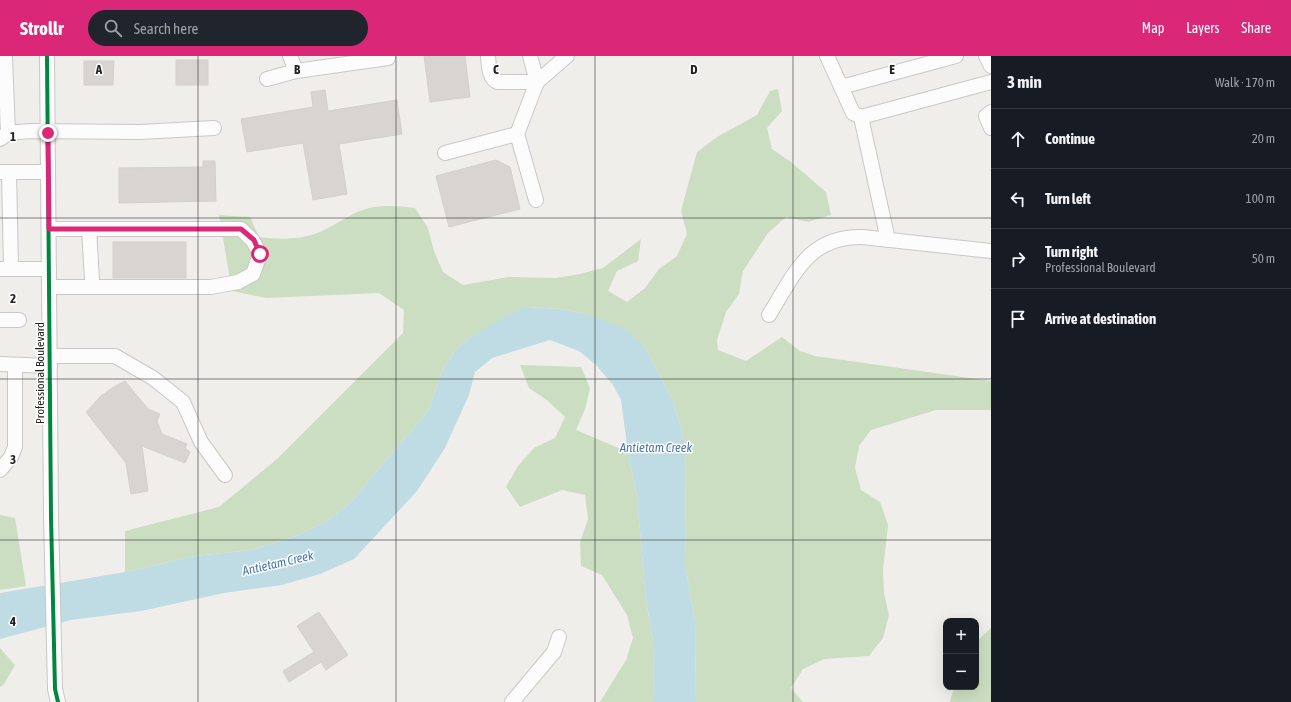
<!DOCTYPE html>
<meta charset="utf-8">
<style>
:root{--surface:#171b24;--page:#20242c;--text:#f1f3f6;--muted:#9ea1a6;--line:#363941;--accent:#db2777}
body{margin:0;font-family:"Asap Condensed",sans-serif;background:var(--page);color:var(--text)}
.controls{position:absolute;right:12px;bottom:12px;display:grid;overflow:hidden;border-radius:8px;box-shadow:0 4px 16px #0002}
.controls button{width:36px;height:36px;display:grid;place-items:center;padding:0;border:0;border-bottom:1px solid var(--line);background:var(--surface);color:var(--text);font:20px sans-serif}
.stop{position:absolute;width:12px;height:12px;margin:-9px;border:3px solid #db2777;border-radius:50%;background:#fff}
.stop.end{background:#db2777;border-color:#fff;box-shadow:0 1px 4px #0008}
.list{margin:0;padding:0;list-style:none}
h2{display:flex;justify-content:space-between;align-items:center;height:52px;margin:0;padding:0 16px;font-size:17px}
h2 small{font-size:13px;font-weight:400;color:var(--muted)}
.list li{display:grid;grid-template-columns:26px 1fr auto;gap:12px;align-items:center;box-sizing:border-box;height:60px;padding:0 16px;border-top:1px solid var(--line)}
.list b{display:block;font-size:15px;white-space:nowrap}
.list p{margin:0;font-size:13px;white-space:nowrap;color:var(--muted)}
.list em{font-size:13px;font-style:normal;color:var(--muted)}
.icon{flex:none;width:22px;height:22px;fill:none;stroke:currentColor;stroke-width:2;stroke-linecap:round;stroke-linejoin:round}
.map{position:relative;flex:none;width:991px;height:646px;overflow:hidden}
header{display:flex;align-items:center;gap:24px;box-sizing:border-box;height:56px;padding:0 20px;background:var(--accent);color:#fff}
header strong{font-size:19px}
nav{display:flex;gap:22px;margin-inline-start:auto;font-size:14px}
.search{width:280px;height:36px;background:var(--page);display:flex;align-items:center;gap:10px;box-sizing:border-box;padding:0 14px;border-radius:22px;color:var(--muted);font-size:15px}
main{display:flex}
aside{flex:1;background:var(--surface)}
.map>svg:first-child{display:block}
.forest{fill:#cbdec1}
.water{fill:#bfdbe3}
.building{fill:#d7d4d2;stroke:#d3d0cc}
.lines{fill:none;stroke-linecap:round;stroke-linejoin:round}
.minor-casing{stroke:#c9c8c7;stroke-width:16}
.minor{stroke:#fdfcfc;stroke-width:14}
.cycleway-casing{stroke:#fff;stroke-width:6}
.cycleway{stroke:#00873e;stroke-width:4}
.route{stroke:#db2777;stroke-width:5}
.grid{fill:none;stroke:#222;stroke-width:1;stroke-opacity:0.55}
.labels{text-anchor:middle;dominant-baseline:central;stroke-width:3;stroke-linejoin:round;paint-order:stroke}
.street-label{font-size:12px;fill:#222;stroke:#fff}
.water-label{font-size:13px;font-style:italic;fill:#4a7aab;stroke:#fff}
.grid-label{font-size:13px;text-anchor:middle;font-weight:bold;fill:#222;stroke:#fff;stroke-width:3;stroke-linejoin:round;paint-order:stroke}
</style>
<header>
<strong>Strollr</strong>
<div class="search"><svg class="icon" aria-label="search" viewBox="0 0 24 24"><circle cx="10" cy="10" r="6"/><path d="M15 15l6 6"/></svg>Search here</div>
<nav><a>Map</a><a>Layers</a><a>Share</a></nav>
</header>
<main>
<div class="map">
<svg width="991" height="646" viewBox="0 0 991 646">
<rect width="100%" height="100%" fill="#f0eeeb"/>
<g class="forest">
<path d="M778,33l4,22 -15,17 5,21 19,13 35,30 5,23 -23,7 -22,-5 -18,16 -25,38 -4,23 -13,18 -9,28 1,10 28,11 36,-24 18,14 15,5 176,25v29h-55l-65,20 -12,16 -4,22 6,22 19,12 8,23 -5,45 1,23 5,22 -6,23 -14,18 -45,3 -21,10 -12,19 12,14h-107l-1,-82 -9,-50 -1,-126 -12,-44 -29,-54 -57,-32 -27,-5 -32,-2 -57,30 -16,13 -14,24 -12,36 -81,95 -23,17 -29,14 -44,14 -57,6 -70,16v-41l94,-24 58,-48 126,-126 1,-23 -25,-17 -113,5 -34,-7 -13,-76 31,2 9,20c23,3 48,3 69,-9 14,-7 25,-16 41,-20 16,-3 30,-2 46,0l13,20 6,23 9,21 20,13 46,-8 47,1 24,-4 23,-6 38,-29 -3,22 -21,10 -9,20 19,11 18,-14 14,-19 18,-13 10,-22 -6,-23 16,-59 20,-15 40,-22 13,-24z"/>
<path d="M520,309l61,2 9,21 -5,21 -9,21 52,22 9,45 9,103 7,41 1,61h-54l26,-42 7,-22 -6,-23 -25,-40 -21,-9 -1,-24 8,-23 -3,-24 -23,-5 -42,17 -14,-20 12,-21 16,-18 21,-10 10,-21 -17,-16 -19,-13z"/>
<path d="M0,459l15,3 11,68 -26,4z"/>
<path d="M991,572v74h-41l4,-15h22v-45z"/>
<path d="M0,592l15,17 -11,19 -4,3z"/>
</g>
<path class="water" d="M528,251l32,2 27,5 37,14 20,18 29,54 12,44 1,126 9,50 1,82h-42l-1,-61 -7,-41 -9,-103 -9,-45 -7,-52 -8,-15 -17,-20 -17,-14 -29,-11 -58,18 -17,14 -6,23 -24,53 -28,43 -63,68 -34,15 -38,11 -58,8 -83,18 -70,9 -71,19v-46l125,-21 70,-16 57,-6 44,-14 29,-14 23,-17 81,-95 12,-36 14,-24 16,-13 38,-23z"/>
<g class="building">
<path d="M424,0h41l5,41 -40,5z"/>
<rect x="176" y="4" width="32" height="25"/>
<path d="M84,5h30l-1,24h-29z"/>
<path d="M325,34l3,21 69,-11 5,34 -63,10 8,50 -34,6 -10,-57 -56,9 -6,-33 72,-12 -2,-15z"/>
<path d="M496,104l14,7 10,42 -71,18 -13,-51z"/>
<path d="M203,105h12l1,40 -97,2v-35l84,-1z"/>
<rect x="113" y="186" width="73" height="36"/>
<path d="M125,325l23,28 12,5 -3,7 5,13 25,10 -2,4 5,4 -5,11 -43,-17 6,45 -17,3 -5,-31 -40,-51 15,-16 11,-8z"/>
<path d="M319,556l29,43 -22,15 -5,-8 -32,20 -6,-11 31,-19 -17,-26z"/>
</g>
<g class="lines">
<g class="minor-casing">
<g id="minor">
<path d="M47,0l4,460 4,173 3,13"/>
<path d="M290,0l6,15 92,-13"/>
<path d="M488,0c1,9 0,21 9,26h40"/>
<path d="M530,0l7,26"/>
<path d="M827,0l26,57 8,4 130,-35"/>
<path d="M986,0l5,10"/>
<path d="M5,1l3,76"/>
<path d="M267,23l29,-8"/>
<path d="M841,31l115,-31"/>
<path d="M991,56l-5,4 5,12"/>
<path d="M861,61l27,123"/>
<path d="M517,78l19,66"/>
<path d="M0,83l8,-6 22,-2 110,1 74,-4"/>
<path d="M445,97l72,-19 20,-52 30,-26"/>
<path d="M1,116h47"/>
<path d="M9,116l2,97"/>
<path d="M49,173h192l12,12 7,13 -7,20 -15,8 -27,5h-161"/>
<path d="M89,173l3,50"/>
<path d="M0,213h49"/>
<path d="M769,259c25,-40 39,-79 93,-78l129,14"/>
<path d="M0,264h19"/>
<path d="M50,300h65l38,22 30,24 18,40 24,33"/>
<path d="M0,308l50,2"/>
<path d="M0,414l11,-13 4,-10v-81"/>
<path d="M512,646l42,-50 5,-15"/>
</g>
</g>
<use href="#minor" class="minor"/>
<g class="cycleway-casing">
<path id="cycleway" d="M47,0l4,460 4,173 3,13"/>
</g>
<use href="#cycleway" class="cycleway"/>
</g>
<g class="lines">
<path class="route" d="M48,77l1,96h192l13,11 6,14"/>
</g>
<path class="grid" d="M198,0v646M396,0v646M595,0v646M793,0v646M0,162h991M0,323h991M0,484h991"/>
<g class="labels">
<g class="street-label">
<text transform="translate(40 317) rotate(-90)">Professional Boulevard</text>
</g>
<g class="water-label">
<text x="656" y="391">Antietam Creek</text>
<text transform="translate(278 507) rotate(-13)">Antietam Creek</text>
</g>
</g>
<g class="grid-label">
<text x="99" y="18">A</text>
<text x="297" y="18">B</text>
<text x="496" y="18">C</text>
<text x="694" y="18">D</text>
<text x="892" y="18">E</text>
<text x="13" y="85">1</text>
<text x="13" y="247">2</text>
<text x="13" y="408">3</text>
<text x="13" y="570">4</text>
</g>
</svg>
<div class="controls">
<button>+</button>
<button>−</button>
</div>
<div class="stop" style="left:260px;top:198px"></div>
<div class="stop end" style="left:48px;top:77px"></div>
</div>
<aside>
<h2>3 min<small>Walk · 170 m</small></h2>
<ul class="list">
<li><svg class="icon" aria-label="ahead" viewBox="0 0 24 24"><path d="M12 20V5M6 11l6-6 6 6"/></svg><div><b>Continue</b></div><em>20 m</em></li>
<li><svg class="icon" aria-label="left" viewBox="0 0 24 24"><path d="M17 20v-9H6M10 6l-5 5 5 5"/></svg><div><b>Turn left</b></div><em>100 m</em></li>
<li><svg class="icon" aria-label="right" viewBox="0 0 24 24"><path d="M7 20v-9h11M14 6l5 5-5 5"/></svg><div><b>Turn right</b><p>Professional Boulevard</p></div><em>50 m</em></li>
<li><svg class="icon" aria-label="arrive" viewBox="0 0 24 24"><path d="M6 21V4h12l-3 4 3 4H6"/></svg><div><b>Arrive at destination</b></div></li>
</ul>
</aside>
</main>
